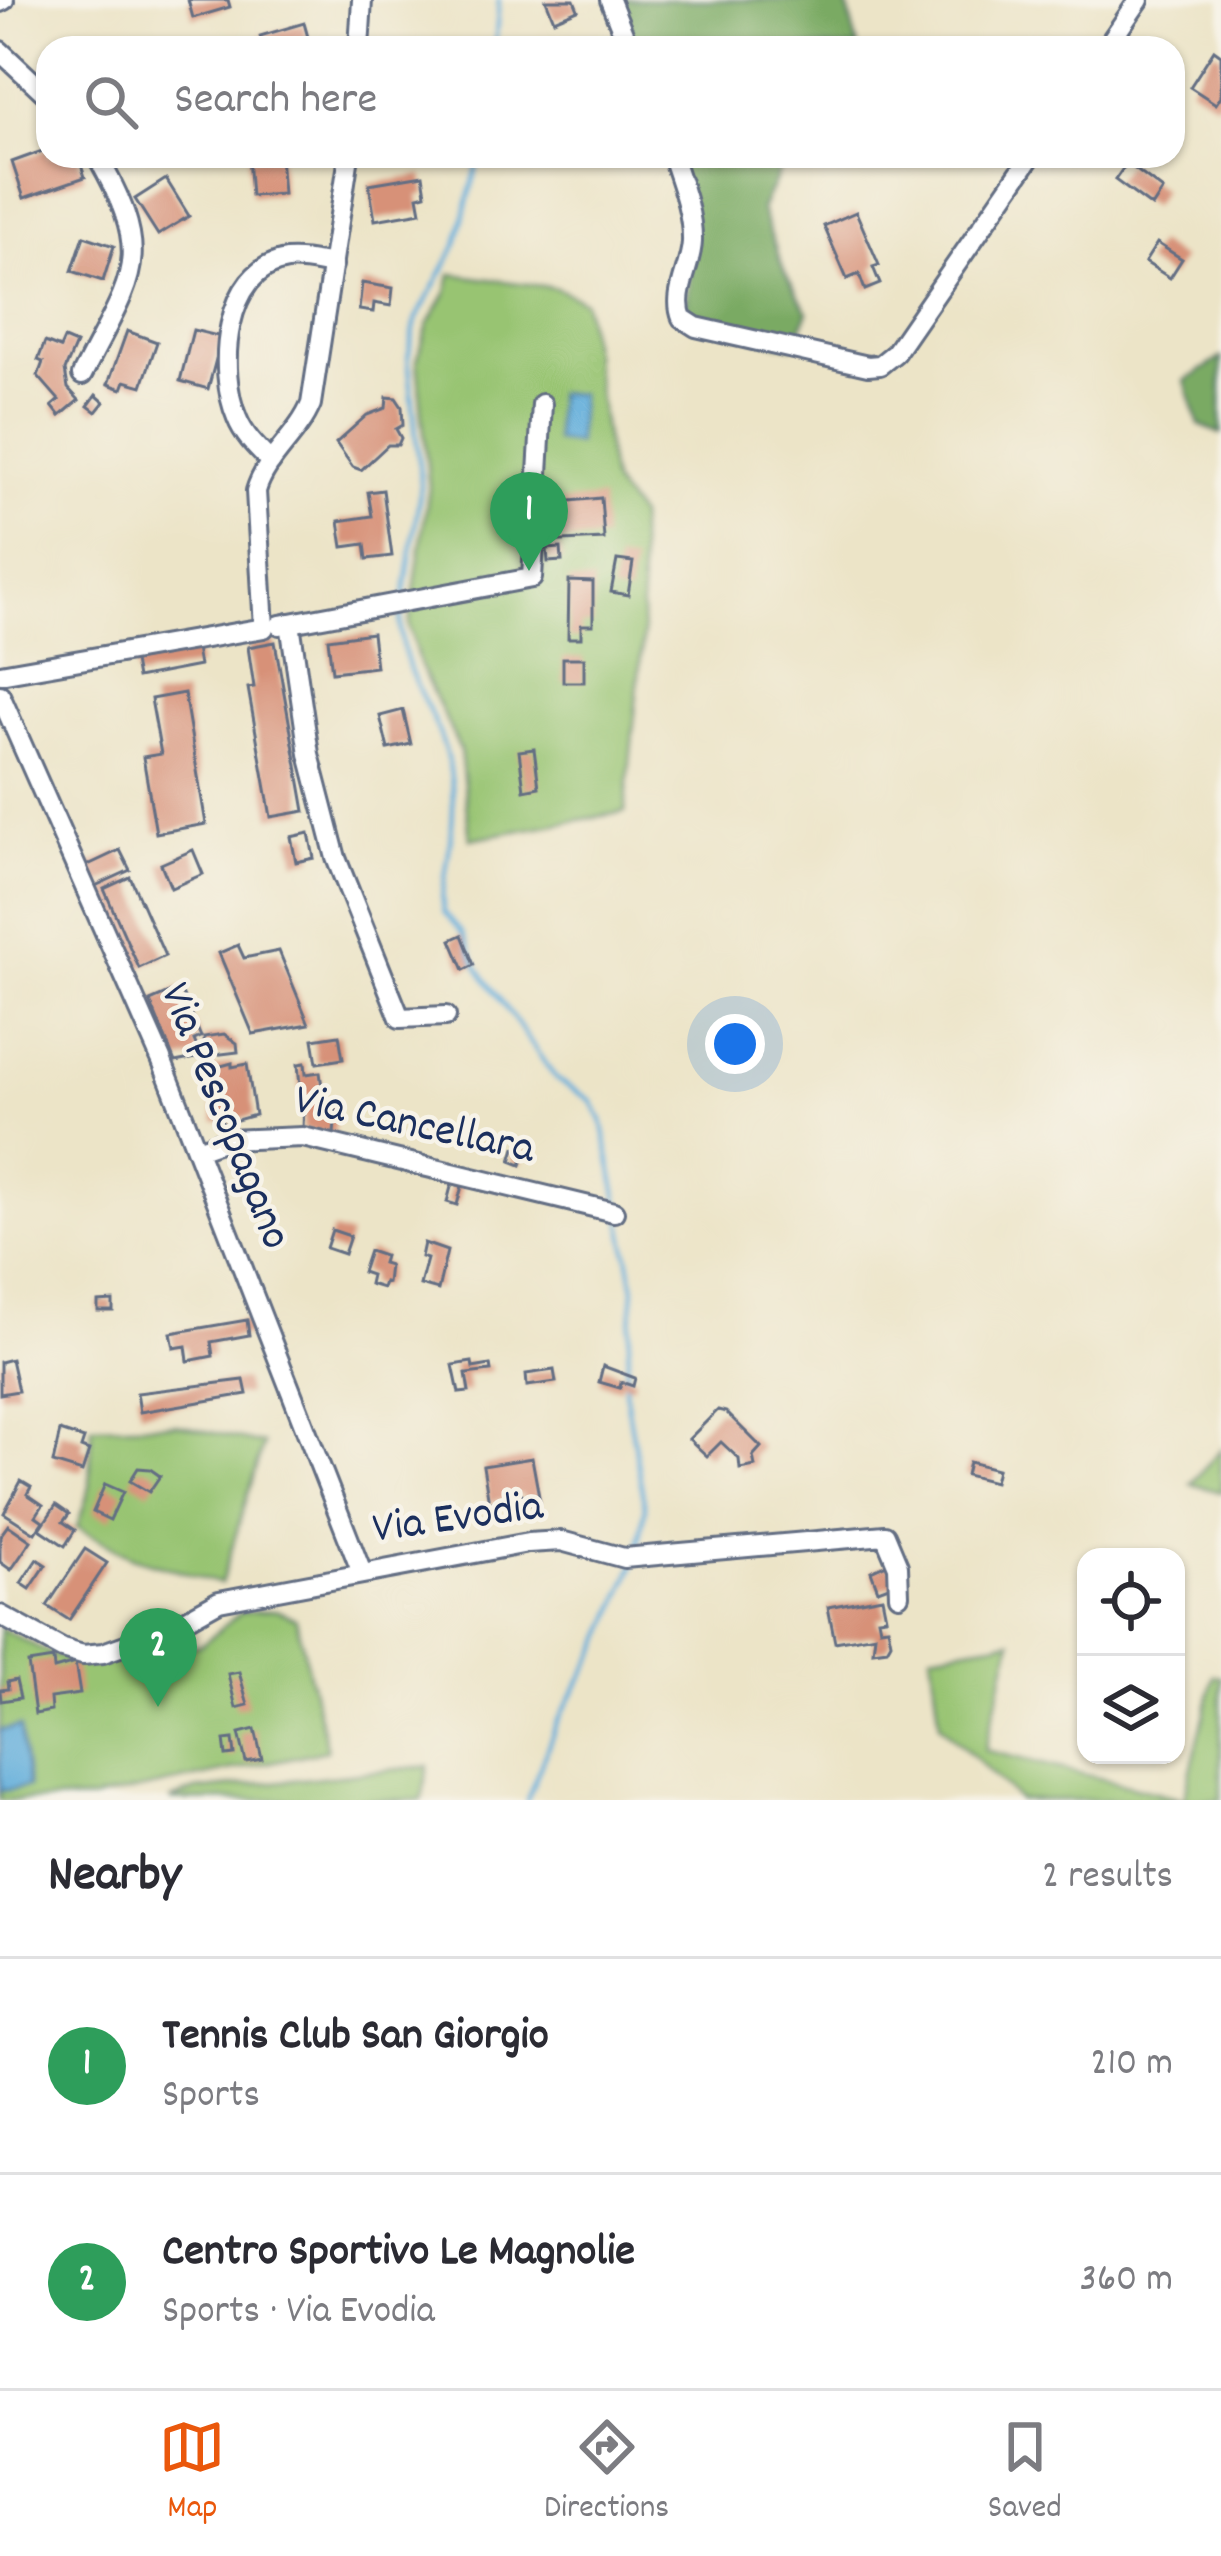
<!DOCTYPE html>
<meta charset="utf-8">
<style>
:root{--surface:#fff;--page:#f7f7f7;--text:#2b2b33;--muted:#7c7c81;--line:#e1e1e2;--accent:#ea580c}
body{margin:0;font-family:Dekko,sans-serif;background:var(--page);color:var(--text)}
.controls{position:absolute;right:36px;bottom:36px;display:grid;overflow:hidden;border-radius:24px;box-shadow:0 3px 9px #0004}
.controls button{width:108px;height:108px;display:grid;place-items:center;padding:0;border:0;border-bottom:3px solid var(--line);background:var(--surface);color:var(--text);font:60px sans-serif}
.you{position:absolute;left:735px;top:1044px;width:42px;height:42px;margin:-30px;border:9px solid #fff;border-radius:50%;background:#1a73e8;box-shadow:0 0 0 18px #1a73e833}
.badge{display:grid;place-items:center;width:78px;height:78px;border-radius:50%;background:var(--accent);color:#fff;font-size:39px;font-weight:700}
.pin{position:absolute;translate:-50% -99px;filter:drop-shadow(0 3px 6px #0008)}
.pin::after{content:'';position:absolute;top:63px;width:42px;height:36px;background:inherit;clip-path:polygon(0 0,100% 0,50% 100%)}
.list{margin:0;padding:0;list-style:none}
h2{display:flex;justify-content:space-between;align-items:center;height:156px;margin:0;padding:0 48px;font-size:51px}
h2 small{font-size:39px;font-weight:400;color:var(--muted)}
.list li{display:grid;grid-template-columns:78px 1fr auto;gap:36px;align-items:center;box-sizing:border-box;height:216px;padding:0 48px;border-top:3px solid var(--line)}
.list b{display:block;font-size:45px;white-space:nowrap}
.list p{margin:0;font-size:39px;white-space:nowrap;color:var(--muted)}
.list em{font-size:39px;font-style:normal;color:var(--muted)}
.icon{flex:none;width:66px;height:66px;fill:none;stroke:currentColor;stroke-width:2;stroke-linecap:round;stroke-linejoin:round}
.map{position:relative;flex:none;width:1221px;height:1800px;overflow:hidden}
.search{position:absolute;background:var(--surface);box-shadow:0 3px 9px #0004;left:36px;right:36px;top:36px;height:132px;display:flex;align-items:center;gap:30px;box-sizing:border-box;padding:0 42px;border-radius:36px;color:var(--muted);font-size:45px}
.sheet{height:588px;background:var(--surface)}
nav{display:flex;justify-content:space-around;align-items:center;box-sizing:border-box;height:168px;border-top:3px solid var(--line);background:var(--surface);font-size:33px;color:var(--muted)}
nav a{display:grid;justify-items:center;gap:6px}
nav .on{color:var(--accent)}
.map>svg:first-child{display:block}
.green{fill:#98c472;stroke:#5a7a68;stroke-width:3}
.forest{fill:#7aaa64;stroke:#4a6c61;stroke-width:3}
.water{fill:#62aedb;stroke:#3e6e9c;stroke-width:3}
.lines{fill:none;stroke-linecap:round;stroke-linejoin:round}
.stream{stroke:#62aedb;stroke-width:4.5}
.building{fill:#d79178}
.street-casing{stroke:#646e83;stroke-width:24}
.street{stroke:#fff;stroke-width:18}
.labels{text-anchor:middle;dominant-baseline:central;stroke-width:9;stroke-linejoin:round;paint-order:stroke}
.street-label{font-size:45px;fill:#1b2f5e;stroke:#f7f3e8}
</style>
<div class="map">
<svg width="1221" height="1800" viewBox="0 0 1221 1800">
<rect width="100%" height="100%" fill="#f7f3e8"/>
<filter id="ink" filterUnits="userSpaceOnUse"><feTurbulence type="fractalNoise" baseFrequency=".00833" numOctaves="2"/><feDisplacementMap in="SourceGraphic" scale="24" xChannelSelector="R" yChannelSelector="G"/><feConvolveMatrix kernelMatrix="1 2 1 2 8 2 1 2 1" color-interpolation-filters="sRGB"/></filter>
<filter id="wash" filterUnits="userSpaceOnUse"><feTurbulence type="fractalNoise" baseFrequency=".004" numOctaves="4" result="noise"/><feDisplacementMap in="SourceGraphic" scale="48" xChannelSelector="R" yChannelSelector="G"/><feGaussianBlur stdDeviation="2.7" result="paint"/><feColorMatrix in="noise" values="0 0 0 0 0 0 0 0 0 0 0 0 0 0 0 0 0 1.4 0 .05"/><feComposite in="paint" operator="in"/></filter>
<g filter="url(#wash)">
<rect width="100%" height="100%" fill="#ece4c7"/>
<g class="green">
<path d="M451,274l105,14 28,13 28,182 26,33 5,120 -18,176 -155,27 -10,-89 -40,-84 -11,-40 20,-139 -12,-127 11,-36 19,-32z"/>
<path d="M175,1424l88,20 -42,140 -89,-27 -55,-30 13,-40 2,-61z"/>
<path d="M1221,1449v43l-30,-8z"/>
<path d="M276,1610l20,9 31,131 -235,50h-92v-172l51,26 28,10 122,-19 40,-33z"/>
<path d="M1012,1640l-27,110 199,49 30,-124 7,2v123h-202l-79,-76 -9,-71z"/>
<path d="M428,1766l-6,34h-252l26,-10z"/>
</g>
<g class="forest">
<path d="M615,0h231l12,48h-226z"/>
<path d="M669,156h118l-26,53 24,64 23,39 -15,35 -108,-25 7,-77z"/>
<path d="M1221,358v76l-22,-9 -14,-44z"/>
</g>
<g class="water">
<path d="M556,393l24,1 -3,50 -22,-3z"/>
<path d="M20,1727l8,60 -28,4v-61z"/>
</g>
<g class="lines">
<g class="stream">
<path d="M495,48l4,-48"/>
<path d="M404,598l17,-113 -13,-128 8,-37 41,-76 23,-88"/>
<path d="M402,610c-9,49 24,86 40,131 20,55 8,101 0,156l2,15 19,22 15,34 78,111 35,21 11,20 17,85"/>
<path d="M621,1216l13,73 -9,101 20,118 -7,41"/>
<path d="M527,1800l29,-75 42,-75 38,-90"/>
</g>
</g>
<g id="blocks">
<g class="building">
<path d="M188,0h40l2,7 -37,11z"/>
<path d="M546,0h28l4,10 -24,10z"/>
<path d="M304,23l7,25h-48l-3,-12z"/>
<path d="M1214,50l7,5v41l-5,8 -26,-17z"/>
<path d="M48,149v7h30l7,21 -61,21 -12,-36z"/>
<path d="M280,156l3,38 -32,2 -3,-38z"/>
<path d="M1127,163l36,27 -11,17 -37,-27z"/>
<path d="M423,175l3,19 -8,2 3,16 -46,8 -6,-36z"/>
<path d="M166,179l23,37 -31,19 -23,-36z"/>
<path d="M856,212l23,53 -6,2 7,17 -15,6 -6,-16 -12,5 -23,-53z"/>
<path d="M84,236l30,10 -11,35 -31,-10z"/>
<path d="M1157,243l25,16 -12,19 -25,-16z"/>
<path d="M362,283l31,5 -2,18 -17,-3 -1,9 -14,-2z"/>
<path d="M193,330l29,7 -14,52 -28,-8z"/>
<path d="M127,331l30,11 -15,44 -17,-5 -3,8 -14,-5z"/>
<path d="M64,339l12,5 -11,26 3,18 11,12 -19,16 -8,-10 7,-6 -21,-24 5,-14 -5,-2 7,-18 15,6z"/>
<path d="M96,395l8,7 -8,10 -8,-6z"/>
<path d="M387,397l9,1 6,9 1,18 -7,4 5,9 -3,7h-10l-27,25 -8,-3 -17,-24 31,-28 19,-7z"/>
<path d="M383,490l9,66 -25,3 -2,-15 -22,3 -4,-26 33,-5 -4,-24z"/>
<path d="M601,498l3,41 -62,3 -3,-38z"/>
<path d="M561,548l1,13 -14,1 -1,-13z"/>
<path d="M617,560l16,2 -5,33 -17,-3z"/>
<path d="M569,581l24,1v43h-12v13h-13z"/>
<path d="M372,633l4,34 -44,5 -4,-33z"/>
<path d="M275,642l30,169 -34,6 -23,-129 6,-1 -6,-40z"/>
<path d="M196,649l3,17 -62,12 -3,-17z"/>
<rect x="563" y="658" width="21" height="24"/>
<path d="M184,693l22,131 -50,9 -13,-76 18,-3 -10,-55z"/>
<path d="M403,710l8,34 -23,5 -8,-33z"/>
<path d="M534,749l5,38 -15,3 -5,-39z"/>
<path d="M309,833l5,25 -18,4 -5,-25z"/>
<path d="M120,850l10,20 -35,16 -9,-20z"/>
<path d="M193,850l10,24 -32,14 -10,-24z"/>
<path d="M130,877l35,79 -26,12 -35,-79z"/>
<path d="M462,935l12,30 -10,5 -13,-30z"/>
<path d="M238,945l6,13 35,-7 30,73 -56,10 -34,-81z"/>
<path d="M180,988l21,49 -7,3 7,17 -26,5 -25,-61z"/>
<path d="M224,1034l13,9 1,9 -33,4 -1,-19z"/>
<path d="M339,1035l4,24 -26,4 -4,-24z"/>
<path d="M232,1063v4l15,-3 8,51 -32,9 -1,-3 -7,1 -9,-52z"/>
<path d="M305,1063l1,11 14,-2 3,23 -22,2 -3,-33z"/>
<path d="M304,1099l33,2 -3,33 -31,-4z"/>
<path d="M515,1148l11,4 -5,13 -10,-4z"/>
<path d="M452,1183l10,3 -5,19 -10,-3z"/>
<path d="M332,1230l18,6 -6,18 -18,-6z"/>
<path d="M424,1243l23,8 -9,39 -18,-5 7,-26 -6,-2z"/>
<path d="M369,1251l15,5 -2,7 7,2 -2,18 -3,-1 -2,6 -13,-4 2,-9 -9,-3z"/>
<path d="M113,1301v10h-15v-9z"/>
<path d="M247,1320l2,15 -38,7 2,14 -25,5 -2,-15 -12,2 -3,-15z"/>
<path d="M11,1359l7,32 -18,3v-32z"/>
<path d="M472,1362l1,6 17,-3 1,6 -25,3 3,18 -10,1 -6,-28z"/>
<path d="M603,1366l32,12 -2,8 -12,-4 -1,6 -21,-6z"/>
<path d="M554,1370l2,12 -29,4 -1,-12z"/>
<path d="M244,1380l3,14 -107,18 -3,-19z"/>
<path d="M718,1410l8,2 35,35 -8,9 2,10 -15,3 -1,-10 -18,-17 -14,14 -18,-17z"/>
<path d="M60,1431l24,8 -3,9 8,3 -7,21 -29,-9z"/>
<path d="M532,1458l8,44 -16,2 -2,-10 -33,9 -6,-37z"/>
<path d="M969,1462l28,7 -3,13 -28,-7z"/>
<path d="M138,1468l12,1 10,7 -11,16 -19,-11z"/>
<path d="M21,1481l10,6 -4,7 16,11 -7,11 7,5 -8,12 -31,-20z"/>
<path d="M105,1484l18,8 -13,28 -17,-8z"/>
<path d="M56,1505l13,9 -6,8 12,8 -10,16 -25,-17z"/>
<path d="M8,1525l23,16 -20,29 -11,-8v-26z"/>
<path d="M85,1549l22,14 -38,57 -22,-14z"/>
<path d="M37,1559l9,6 -16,24 -9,-6z"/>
<path d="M889,1563l8,20 -19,7 -7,-19z"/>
<path d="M882,1597l4,20 -8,1 2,10 8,-1 3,15 -4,7 -14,2 2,-16 -40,7 -7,-35z"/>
<path d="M53,1659l1,10 21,-6 5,31 -30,4 1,13 -16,3 -7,-51z"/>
<path d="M239,1672l9,33 -12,3 -8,-34z"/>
<path d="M16,1680l4,18 -19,3 -1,-11 8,-1 -1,-7z"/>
<path d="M255,1729l7,30 -16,3 -7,-29z"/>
<path d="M233,1739l2,16 -9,1 -2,-16z"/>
</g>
</g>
</g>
<g filter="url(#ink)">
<use href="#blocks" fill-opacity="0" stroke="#646e83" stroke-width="3"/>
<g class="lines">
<g class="street-casing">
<g id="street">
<path d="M610,0l19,48"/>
<path d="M0,2l4,-2"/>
<path d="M359,48l3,-48"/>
<path d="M1106,48l33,-48"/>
<path d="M0,51l48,45"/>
<path d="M672,156c9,27 21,57 20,86 -1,25 -20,52 -10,76l14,9 172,39 12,-1 15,-12 136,-197"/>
<path d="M82,375c49,-98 75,-115 15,-219"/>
<path d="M271,462c-13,-13 -27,-26 -34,-44 -20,-46 -14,-149 50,-158 15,-2 32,3 46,5"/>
<path d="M290,623l19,131 27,104 64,160 46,-2"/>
<path d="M280,625l252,-47 10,-174"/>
<path d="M0,674l264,-46 -8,-137c10,-34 42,-55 55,-87l38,-248"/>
<path d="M0,695l161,364 201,514"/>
<path d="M197,1150l29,-10 77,-3 311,75"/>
<path d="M0,1615l62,34 21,6 20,-2 64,-23 52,-29 309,-58 33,-2 63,17 261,-23 13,31 1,29"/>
</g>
</g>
<use href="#street" class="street"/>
</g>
</g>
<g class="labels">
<g class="street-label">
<text transform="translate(223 1117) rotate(68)">Via Pescopagano</text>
<text transform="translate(414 1127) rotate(12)">Via Cancellara</text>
<text transform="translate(458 1520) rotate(-8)">Via Evodia</text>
</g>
</g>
</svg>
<div class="controls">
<button><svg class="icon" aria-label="locate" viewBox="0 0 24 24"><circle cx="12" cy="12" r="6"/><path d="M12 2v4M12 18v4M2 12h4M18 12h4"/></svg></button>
<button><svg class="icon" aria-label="layers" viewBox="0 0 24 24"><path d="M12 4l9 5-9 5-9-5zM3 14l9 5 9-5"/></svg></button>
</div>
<div class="you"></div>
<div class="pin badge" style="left:529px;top:571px;background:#2e9e5b">1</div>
<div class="pin badge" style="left:158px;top:1707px;background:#2e9e5b">2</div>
<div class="search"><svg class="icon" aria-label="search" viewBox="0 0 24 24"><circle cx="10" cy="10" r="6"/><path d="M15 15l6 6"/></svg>Search here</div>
</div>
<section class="sheet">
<h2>Nearby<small>2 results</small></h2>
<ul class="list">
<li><span class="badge" style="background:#2e9e5b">1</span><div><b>Tennis Club San Giorgio</b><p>Sports</p></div><em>210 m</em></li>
<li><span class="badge" style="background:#2e9e5b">2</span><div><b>Centro Sportivo Le Magnolie</b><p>Sports · Via Evodia</p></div><em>360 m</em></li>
</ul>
</section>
<nav>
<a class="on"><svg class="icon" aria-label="map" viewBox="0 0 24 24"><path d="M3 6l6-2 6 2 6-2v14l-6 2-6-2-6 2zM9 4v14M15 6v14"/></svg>Map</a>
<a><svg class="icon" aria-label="directions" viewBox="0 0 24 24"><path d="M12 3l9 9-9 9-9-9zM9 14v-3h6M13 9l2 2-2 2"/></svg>Directions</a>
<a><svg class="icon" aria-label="saved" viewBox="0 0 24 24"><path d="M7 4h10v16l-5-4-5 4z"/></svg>Saved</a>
</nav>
